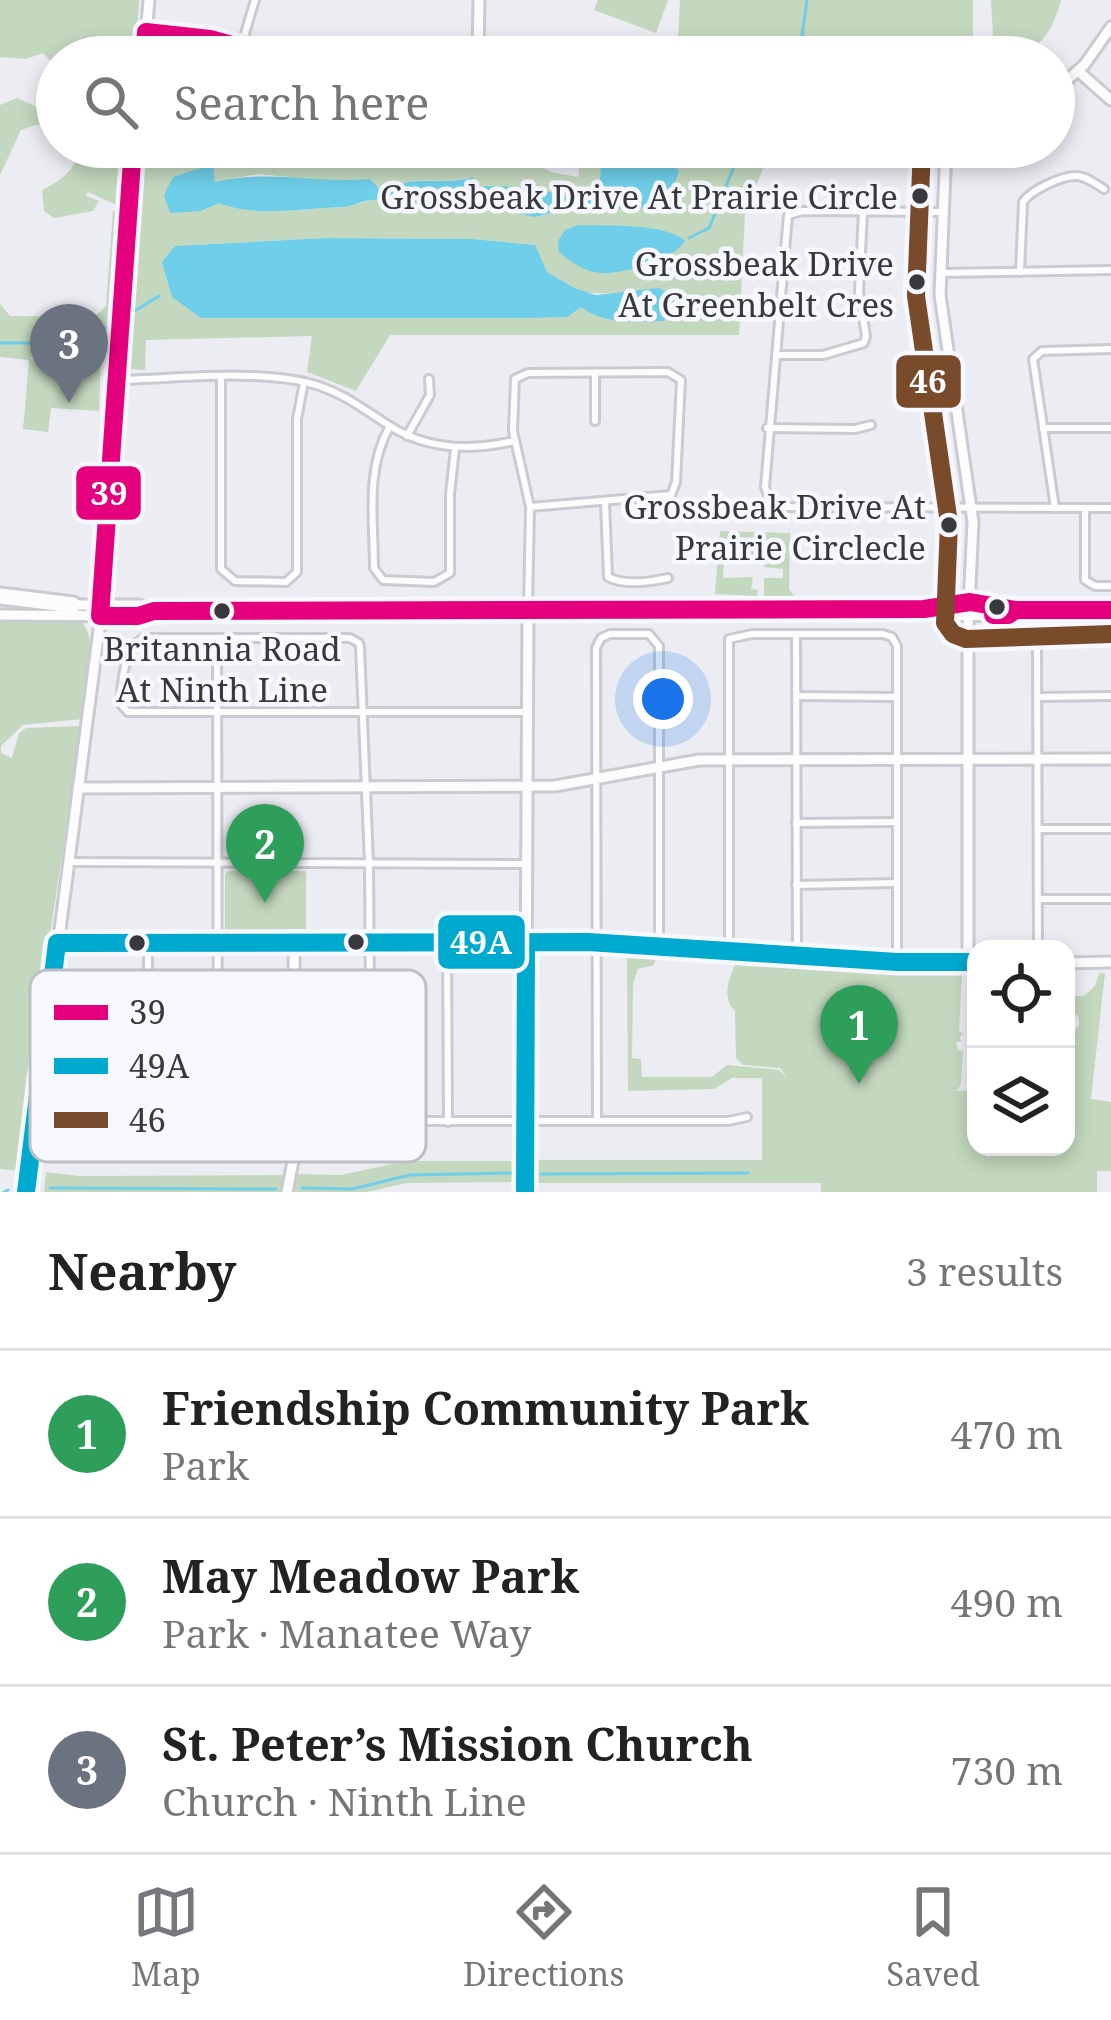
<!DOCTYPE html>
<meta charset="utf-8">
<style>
:root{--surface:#fff;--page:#f6f6f6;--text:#222;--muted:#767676;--line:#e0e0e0;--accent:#77787d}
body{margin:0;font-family:"Noto Serif",serif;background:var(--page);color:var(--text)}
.controls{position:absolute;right:36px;bottom:36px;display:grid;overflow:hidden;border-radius:24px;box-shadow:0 6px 18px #0003}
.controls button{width:108px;height:108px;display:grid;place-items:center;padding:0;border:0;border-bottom:3px solid var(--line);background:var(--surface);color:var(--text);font:60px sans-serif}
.you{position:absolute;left:663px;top:699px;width:42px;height:42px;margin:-30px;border:9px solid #fff;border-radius:50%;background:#1a73e8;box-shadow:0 0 0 18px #1a73e833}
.badge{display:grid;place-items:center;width:78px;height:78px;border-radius:50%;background:var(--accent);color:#fff;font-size:39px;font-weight:700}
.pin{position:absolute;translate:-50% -99px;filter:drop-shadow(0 3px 6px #0008)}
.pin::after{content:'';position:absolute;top:63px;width:42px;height:36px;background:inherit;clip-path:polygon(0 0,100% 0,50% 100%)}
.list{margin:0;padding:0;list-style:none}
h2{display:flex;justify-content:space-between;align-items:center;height:156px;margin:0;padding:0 48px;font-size:51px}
h2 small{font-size:39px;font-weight:400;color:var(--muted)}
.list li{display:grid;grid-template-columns:78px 1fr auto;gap:36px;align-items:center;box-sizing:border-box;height:168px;padding:0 48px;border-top:3px solid var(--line)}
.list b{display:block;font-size:45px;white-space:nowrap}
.list p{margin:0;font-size:39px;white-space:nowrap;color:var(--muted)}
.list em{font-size:39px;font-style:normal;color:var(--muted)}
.icon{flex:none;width:66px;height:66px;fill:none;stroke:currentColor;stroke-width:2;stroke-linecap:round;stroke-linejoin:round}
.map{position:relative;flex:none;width:1111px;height:1192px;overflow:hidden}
.search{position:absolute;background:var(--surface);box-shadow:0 6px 18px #0003;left:36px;right:36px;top:36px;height:132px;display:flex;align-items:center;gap:30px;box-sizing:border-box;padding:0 42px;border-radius:66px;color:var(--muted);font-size:45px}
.sheet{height:660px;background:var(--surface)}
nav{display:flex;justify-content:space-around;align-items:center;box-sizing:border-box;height:168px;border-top:3px solid var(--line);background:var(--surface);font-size:33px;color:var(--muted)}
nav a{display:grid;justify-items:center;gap:6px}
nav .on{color:var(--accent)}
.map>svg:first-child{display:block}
.green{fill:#c3d8be;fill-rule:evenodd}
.water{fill:#6fcee9}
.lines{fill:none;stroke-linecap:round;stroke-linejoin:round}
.stream{stroke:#6fcee9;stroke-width:3}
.minor-casing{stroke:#cacbd0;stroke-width:12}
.tertiary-casing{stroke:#cacbd0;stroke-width:15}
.secondary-casing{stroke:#cacbd0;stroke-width:15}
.motorway-casing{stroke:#cacbd0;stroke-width:21}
.minor{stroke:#fcfcfd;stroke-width:6}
.tertiary{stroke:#fcfcfd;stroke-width:9}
.secondary{stroke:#fcfcfd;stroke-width:9}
.motorway{stroke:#fcfcfd;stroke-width:15}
.bus-1-casing{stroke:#f7f8ff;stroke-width:27}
.bus-2-casing{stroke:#f7f8ff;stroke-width:27}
.bus-3-casing{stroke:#f7f8ff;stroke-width:27}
.bus-1{stroke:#e5007d;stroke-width:18}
.bus-2{stroke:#00a9ce;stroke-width:18}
.bus-3{stroke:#7a4b2a;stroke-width:18}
.bus-dot{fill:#38393d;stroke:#f7f8ff;stroke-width:4.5}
.labels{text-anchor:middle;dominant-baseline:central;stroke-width:9;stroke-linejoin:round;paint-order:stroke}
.bus-label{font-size:33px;fill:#38393d;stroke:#f7f8ff;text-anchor:end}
.key{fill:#f7f8ff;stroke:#bebfc5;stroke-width:3}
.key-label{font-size:33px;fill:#38393d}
.line-badge{stroke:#f7f8ff;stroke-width:4.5}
.badge-label{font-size:33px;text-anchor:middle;font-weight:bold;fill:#fff}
</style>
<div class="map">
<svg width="1111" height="1192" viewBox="0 0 1111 1192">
<rect width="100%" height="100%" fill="#ecedf3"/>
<g class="green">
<path d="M0,0h139l-3,57h-79v61l-36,12 -21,45v-70l17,-7 24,11 11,-14 1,-32 -10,-10 -17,6 -26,-2z"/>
<path d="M598,0h70l-12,33 -62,-23z"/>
<path d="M680,0h293v57h-296z"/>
<path d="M991,0h70v1c-11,38 -26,56 -67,56z"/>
<path d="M79,147h48l-5,56 -1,4 -33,-15 -2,4 13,5 -6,10 -39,7 -10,-7 -2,-21c19,-10 35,-19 37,-43z"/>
<path d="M195,147h29l34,10 209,4 1,-14h14v14l50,1 19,10 27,5 4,-30h20l-3,45 -19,8 -49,-13 4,30 28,-7 76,-1 40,-37 -28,-25h121l-27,66 -6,122h-349l-34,56 -49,-19 5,-36 -166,4 -1,30 -16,-1 14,-216h40zM212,165l2,17 44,-8 83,8 29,-3 12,14c28,-21 59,-6 89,-16l-14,31c-22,-5 -46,1 -67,-3 -12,-3 -6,-6 -18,-5 -10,1 -19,6 -28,7 -40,1 -87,11 -125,-4l-18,8 -28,-34zM326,238l145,1 64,6c3,7 6,21 11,27 27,31 78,20 112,16l-133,30h-324l-25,-72z"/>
<path d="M113,211h8l-12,137 -18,-3 -5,7 -48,-4 -8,11h71l-2,52 -48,-3 -3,24 -25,-3 6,-69 -29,-3v-53l10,12 84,1 12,-11z"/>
<path d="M720,531l70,2 -1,56 6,8 -31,-1v-18h19v-9l-19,-2 1,-12 -6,-1 -2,12 -3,-4 -30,-2 -1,18 30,-1 -2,12 7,1 -1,6 -42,-2z"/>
<path d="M0,620l82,2c18,23 4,69 1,97l-60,6 -22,21v7l11,5 7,-25 7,-5 56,-2 -53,345 -9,100 -20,-2z"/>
<path d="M228,871h78v63h-77l-4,-4v-55z"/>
<path d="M627,955l29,3 -2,7 -16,4 -5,15 -1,74 9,1 1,18h70l15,-12 52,5 8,8 -7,-10 -37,-3 -7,-7 -1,-47c-14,-13 -6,-34 1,-48l156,11h70l-3,58 4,1 -4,6 4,2 -7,1 2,8 5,1 -2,33 -4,7 19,-1v57h90v-90l3,-1v-16l10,-16 -1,-8 -9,-8v-12h15l11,-10 4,-13h6l-14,126 20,3v69h-14v21h-276v-9h-285v-23h226v-82h-30l-18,11 -86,2z"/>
<path d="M406,1161h111l-1,21 -109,1 -40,9h-75l4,-18 45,1z"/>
<path d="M46,1172l33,4 205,-1 -4,17h-236z"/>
</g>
<g class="water">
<path d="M602,147h49l28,24 -13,37 -103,2 -28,7 -48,-10 -4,-21 48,1 49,13 19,-7z"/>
<path d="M213,164l2,18c51,-13 103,2 155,-3l12,13c28,-19 60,-5 91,-15l-4,18 -12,13c-22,-5 -45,1 -67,-3 -12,-3 -6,-6 -18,-5 -10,0 -18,6 -28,7 -39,1 -89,11 -125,-4l-18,8 -31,2 -6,-18 9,-18z"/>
<path d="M579,225c26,1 88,-2 106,16 -13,20 -58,32 -82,32 -17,0 -31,-10 -44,-21l-1,-11 7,-11z"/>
<path d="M326,238l146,1 63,6 12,27 27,16 22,7 62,-7 11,5 4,19 -10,9c-28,0 -59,4 -82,-14l-14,10 -42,1h-324l-29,-21 -10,-35 13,-16z"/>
</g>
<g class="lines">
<g class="stream">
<path d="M799,57l8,-57"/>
<path d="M689,238l20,-10 33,-81"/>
<path d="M120,320l39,-24"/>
<path d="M0,343h76l36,-18"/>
<path d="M541,1174l207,-1"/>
<path d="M50,1188l226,1"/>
<path d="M302,1188l50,1 58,-14 101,-2"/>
<path d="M4,1192l4,-2"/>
</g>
<g class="minor-casing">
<g id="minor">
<path d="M238,57l17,-57"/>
<path d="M943,212l-140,-1 -15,4 -23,272 4,11 13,9 329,1"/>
<path d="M1020,272l3,-70c8,-12 38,-26 53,-26 10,0 20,8 28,13"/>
<path d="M940,273l171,-3"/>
<path d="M776,355h47l41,-12 2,-7 -7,-44 4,-80"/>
<path d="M595,374v47"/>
<path d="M221,379v190l14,12 51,1 11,-10v-153l7,-37"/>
<path d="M115,380c60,-1 137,-11 194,3 32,8 54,26 81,43 38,24 81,25 124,15"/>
<path d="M390,426c-25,43 -16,94 -16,142l9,12 51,2 16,-9v-79l5,-45"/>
<path d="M767,428l88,1 16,-4"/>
<path d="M1043,428h68"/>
<path d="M407,436l23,-41 -1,-16"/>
<path d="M605,502l3,75c17,9 42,5 60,1"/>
<path d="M1055,508l-22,-149 9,-8 69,-2"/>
<path d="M1085,508v72l10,6h16"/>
<path d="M528,609l2,-102 -17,-76 2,-52 13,-6 140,-1 13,8 -5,102 -5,13 -141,12"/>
<path d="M796,634l1,320"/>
<path d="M217,638l1,499"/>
<path d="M796,696l99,1"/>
<path d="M1039,697l72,-1"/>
<path d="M796,823l101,-1"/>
<path d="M1038,829h73"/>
<path d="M68,862l457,2"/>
<path d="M796,885l100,-2"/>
<path d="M1039,899h72"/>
<path d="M447,943l1,179"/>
<path d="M1038,949l-1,-306c17,-17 51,-9 74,-9"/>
<path d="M729,951v-312l23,-5h131l9,3 5,9v316"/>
<path d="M74,1062l-6,-24 5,-20 75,-2"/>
<path d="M597,1121l-1,-473 5,-10 9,-4h39l10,12v300"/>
<path d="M371,1128l-2,-265 -9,-216 -1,-4 -9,-5h-207c-21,13 -20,42 -23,65l8,9h398"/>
<path d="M32,1137l299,-1 83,-15h314l19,-4"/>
<path d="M148,1137v-194"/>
</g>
</g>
<g class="tertiary-casing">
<g id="tertiary">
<path d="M146,32l64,7 66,18"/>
<path d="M478,57l1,-57"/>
<path d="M1078,71l33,29"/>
<path d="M1054,92l31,-28 26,-37"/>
<path d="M946,147l-6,148 33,227 -5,106v334"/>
<path d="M78,788l477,-2 144,-26 412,-1"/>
<path d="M57,943l531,-1 309,20h79"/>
<path d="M1066,963l45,-1"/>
<path d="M287,1192l8,-41 -1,-208"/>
<path d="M525,1192l3,-581"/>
</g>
</g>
<g class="secondary-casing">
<g id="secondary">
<path d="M144,57l5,-57"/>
<path d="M71,605h68l15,6"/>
<path d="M924,609l11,7 73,-1 8,-5h95"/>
<path d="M0,615l138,1 16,-5 770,-2c21,-9 72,-11 92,1"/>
<path d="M26,1192l78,-601 14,-284 15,-160"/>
</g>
</g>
<g class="motorway-casing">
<path id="motorway" d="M0,596l73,9"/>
</g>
<use href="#minor" class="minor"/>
<use href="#tertiary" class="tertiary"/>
<use href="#secondary" class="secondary"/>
<use href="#motorway" class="motorway"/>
<g class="bus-1-casing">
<g id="bus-1">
<path d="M144,57l2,-25 64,7 66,18"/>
<path d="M133,147l-33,469h38l16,-5 770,-2 46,-7 46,8"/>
<path d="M993,615h15l8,-5h95"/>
</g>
</g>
<g class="bus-2-casing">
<g id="bus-2">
<path d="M26,1192l31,-249 531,-1 309,20h79"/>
<path d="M525,1192l1,-250"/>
</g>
</g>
<g class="bus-3-casing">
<path id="bus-3" d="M922,147l-6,149 33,227 -4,100 8,11 13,5 145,-5"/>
</g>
<use href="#bus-1" class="bus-1"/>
<use href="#bus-2" class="bus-2"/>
<use href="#bus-3" class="bus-3"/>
</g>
<g class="bus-dot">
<circle cx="920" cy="196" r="10"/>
<circle cx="917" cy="282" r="10"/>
<circle cx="949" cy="525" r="10"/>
<circle cx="997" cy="607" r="10"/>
<circle cx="222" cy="611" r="10"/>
<circle cx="356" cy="942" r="10"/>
<circle cx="137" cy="943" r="10"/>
</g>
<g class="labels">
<g class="bus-label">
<text x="898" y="196">Grossbeak Drive At Prairie Circle</text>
<text x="894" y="263">Grossbeak Drive<tspan x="894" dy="41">At Greenbelt Cres</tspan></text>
<text x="926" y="506">Grossbeak Drive At<tspan x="926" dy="41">Prairie Circlecle</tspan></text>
<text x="222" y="648" text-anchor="middle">Britannia Road<tspan x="222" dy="41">At Ninth Line</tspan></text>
</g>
</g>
<rect x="30" y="970" width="396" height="192" rx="18" class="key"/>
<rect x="54" y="1005" width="54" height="15" fill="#e5007d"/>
<rect x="54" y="1058" width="54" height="16" fill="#00a9ce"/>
<rect x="54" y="1112" width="54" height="16" fill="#7a4b2a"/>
<g class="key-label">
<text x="129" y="1024">39</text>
<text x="129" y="1078">49A</text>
<text x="129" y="1132">46</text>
</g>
<g class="line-badge">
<rect x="894" y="353" width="69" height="57" rx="12" fill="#7a4b2a"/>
<rect x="74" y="464" width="69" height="58" rx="12" fill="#e5007d"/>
<rect x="436" y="913" width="91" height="58" rx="12" fill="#00a9ce"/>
</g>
<g class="badge-label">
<text x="928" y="393">46</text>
<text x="109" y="505">39</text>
<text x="481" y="954">49A</text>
</g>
</svg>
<div class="controls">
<button><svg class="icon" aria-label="locate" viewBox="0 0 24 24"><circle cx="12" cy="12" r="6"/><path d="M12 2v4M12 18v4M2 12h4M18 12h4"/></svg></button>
<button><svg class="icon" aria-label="layers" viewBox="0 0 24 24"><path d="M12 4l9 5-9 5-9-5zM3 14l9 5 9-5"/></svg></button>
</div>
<div class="you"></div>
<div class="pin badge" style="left:859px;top:1084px;background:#2e9e5b">1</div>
<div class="pin badge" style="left:265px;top:903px;background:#2e9e5b">2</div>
<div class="pin badge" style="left:69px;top:403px;background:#6b7280">3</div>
<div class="search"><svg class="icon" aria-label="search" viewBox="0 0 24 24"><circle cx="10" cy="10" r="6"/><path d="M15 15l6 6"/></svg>Search here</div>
</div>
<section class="sheet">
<h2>Nearby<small>3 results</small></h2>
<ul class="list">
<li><span class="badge" style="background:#2e9e5b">1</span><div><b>Friendship Community Park</b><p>Park</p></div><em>470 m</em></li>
<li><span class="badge" style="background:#2e9e5b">2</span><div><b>May Meadow Park</b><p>Park · Manatee Way</p></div><em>490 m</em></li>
<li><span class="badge" style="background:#6b7280">3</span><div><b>St. Peter’s Mission Church</b><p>Church · Ninth Line</p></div><em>730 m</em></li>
</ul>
</section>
<nav>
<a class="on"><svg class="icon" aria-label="map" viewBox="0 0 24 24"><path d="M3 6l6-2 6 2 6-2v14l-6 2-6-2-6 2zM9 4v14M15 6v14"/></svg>Map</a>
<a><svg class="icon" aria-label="directions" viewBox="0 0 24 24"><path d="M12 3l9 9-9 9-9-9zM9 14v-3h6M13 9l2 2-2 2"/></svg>Directions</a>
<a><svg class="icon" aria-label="saved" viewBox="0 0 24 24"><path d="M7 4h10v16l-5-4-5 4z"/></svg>Saved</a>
</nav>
